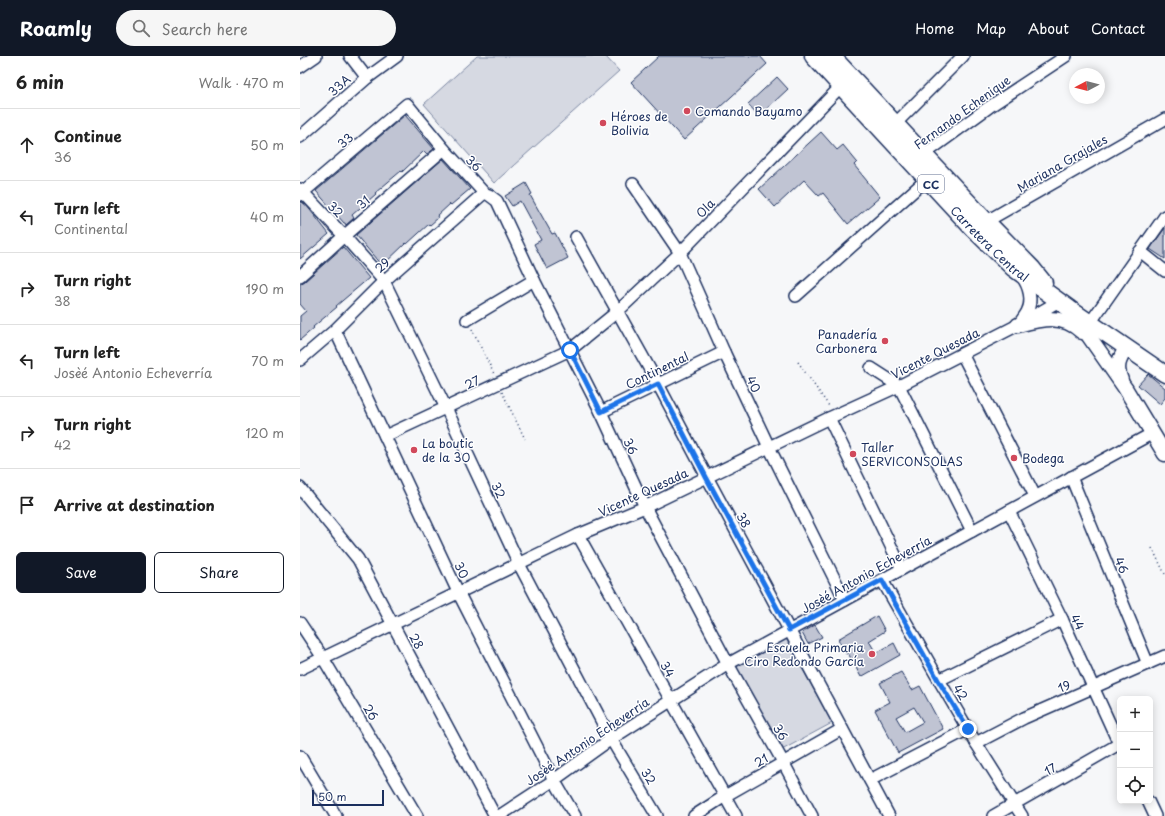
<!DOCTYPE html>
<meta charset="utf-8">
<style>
:root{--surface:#fff;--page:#f6f6f6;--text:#222;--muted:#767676;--line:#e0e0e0;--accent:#111827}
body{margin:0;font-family:"Playpen Sans",sans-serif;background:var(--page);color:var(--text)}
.controls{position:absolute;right:12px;bottom:12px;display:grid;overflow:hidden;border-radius:6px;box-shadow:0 2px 10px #0003}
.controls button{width:36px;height:36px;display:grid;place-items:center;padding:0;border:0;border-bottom:1px solid var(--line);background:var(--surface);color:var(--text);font:20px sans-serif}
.compass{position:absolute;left:769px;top:12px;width:36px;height:36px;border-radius:50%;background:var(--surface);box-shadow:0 2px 10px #0003;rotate:263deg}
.scale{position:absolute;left:12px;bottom:10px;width:72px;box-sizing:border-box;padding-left:4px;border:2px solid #1b2f5e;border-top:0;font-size:11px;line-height:14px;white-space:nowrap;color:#1b2f5e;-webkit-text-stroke:3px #fff;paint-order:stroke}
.stop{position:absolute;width:12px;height:12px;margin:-9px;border:3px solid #1a73e8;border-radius:50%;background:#fff}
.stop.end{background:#1a73e8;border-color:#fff;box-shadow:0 1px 4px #0008}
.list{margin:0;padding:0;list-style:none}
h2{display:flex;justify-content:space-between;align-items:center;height:52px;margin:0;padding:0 16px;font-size:17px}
h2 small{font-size:13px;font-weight:400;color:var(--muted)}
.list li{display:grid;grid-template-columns:26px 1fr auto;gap:12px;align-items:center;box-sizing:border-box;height:72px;padding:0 16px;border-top:1px solid var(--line)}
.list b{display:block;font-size:15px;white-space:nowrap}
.list p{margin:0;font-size:13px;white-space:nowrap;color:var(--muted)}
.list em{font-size:13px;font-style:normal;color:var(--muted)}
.actions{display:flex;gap:8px;padding:12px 16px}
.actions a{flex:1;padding:9px 0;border:1px solid var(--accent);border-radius:6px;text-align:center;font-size:14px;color:var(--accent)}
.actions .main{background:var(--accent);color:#fff}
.icon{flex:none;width:22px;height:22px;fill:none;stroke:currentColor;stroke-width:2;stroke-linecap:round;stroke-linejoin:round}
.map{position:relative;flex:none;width:865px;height:760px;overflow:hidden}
header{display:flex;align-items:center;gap:24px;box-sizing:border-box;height:56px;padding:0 20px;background:var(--accent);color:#fff}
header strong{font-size:19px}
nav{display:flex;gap:22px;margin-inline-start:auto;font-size:14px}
.search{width:280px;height:36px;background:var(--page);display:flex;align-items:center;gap:10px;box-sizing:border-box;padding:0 14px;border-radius:22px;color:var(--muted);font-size:15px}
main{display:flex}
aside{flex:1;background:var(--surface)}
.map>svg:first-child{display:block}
.green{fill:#d6d9e2;stroke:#7884a0}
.building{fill:#c0c4d3;stroke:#1b2f5e;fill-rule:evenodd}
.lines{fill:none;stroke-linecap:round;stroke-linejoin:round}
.minor-casing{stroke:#1b2f5e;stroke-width:14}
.major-casing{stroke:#1b2f5e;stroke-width:17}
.highway-casing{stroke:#1b2f5e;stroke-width:19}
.path{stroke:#1b2f5e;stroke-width:1.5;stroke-dasharray:1 3;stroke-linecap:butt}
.minor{stroke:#fff;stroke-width:11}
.major{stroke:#fff;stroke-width:14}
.highway{stroke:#fff;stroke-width:16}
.route{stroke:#1a73e8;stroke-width:5}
.poi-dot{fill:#d1495b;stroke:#fff;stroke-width:1.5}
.labels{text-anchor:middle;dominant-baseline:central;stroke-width:3;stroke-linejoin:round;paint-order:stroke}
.shield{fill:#fff;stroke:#5f6d8e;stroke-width:1}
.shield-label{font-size:11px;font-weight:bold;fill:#1b2f5e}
.street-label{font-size:12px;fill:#1b2f5e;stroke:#fff}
.poi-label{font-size:12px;fill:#1b2f5e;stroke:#fff;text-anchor:start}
</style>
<header>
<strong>Roamly</strong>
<div class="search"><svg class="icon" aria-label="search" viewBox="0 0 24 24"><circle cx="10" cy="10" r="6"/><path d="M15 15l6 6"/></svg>Search here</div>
<nav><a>Home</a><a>Map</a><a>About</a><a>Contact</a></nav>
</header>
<main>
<aside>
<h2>6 min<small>Walk · 470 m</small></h2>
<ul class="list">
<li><svg class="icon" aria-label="ahead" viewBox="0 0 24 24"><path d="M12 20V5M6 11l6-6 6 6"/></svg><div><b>Continue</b><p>36</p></div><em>50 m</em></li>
<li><svg class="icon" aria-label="left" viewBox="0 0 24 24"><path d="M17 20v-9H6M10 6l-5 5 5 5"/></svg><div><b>Turn left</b><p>Continental</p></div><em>40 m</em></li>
<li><svg class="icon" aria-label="right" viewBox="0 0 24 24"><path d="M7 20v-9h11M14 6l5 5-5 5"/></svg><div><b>Turn right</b><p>38</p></div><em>190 m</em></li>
<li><svg class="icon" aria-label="left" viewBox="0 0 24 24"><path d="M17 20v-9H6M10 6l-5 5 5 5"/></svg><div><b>Turn left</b><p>Josèé Antonio Echeverría</p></div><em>70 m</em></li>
<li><svg class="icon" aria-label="right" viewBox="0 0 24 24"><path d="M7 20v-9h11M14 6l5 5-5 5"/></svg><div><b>Turn right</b><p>42</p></div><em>120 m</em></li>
<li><svg class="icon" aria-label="arrive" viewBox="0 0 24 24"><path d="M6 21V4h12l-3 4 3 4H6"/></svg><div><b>Arrive at destination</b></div></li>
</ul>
<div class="actions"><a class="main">Save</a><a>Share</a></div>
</aside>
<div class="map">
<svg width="865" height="760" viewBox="0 0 865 760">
<rect width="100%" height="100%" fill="#f6f7f9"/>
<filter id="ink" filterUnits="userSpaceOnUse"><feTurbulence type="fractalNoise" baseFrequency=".025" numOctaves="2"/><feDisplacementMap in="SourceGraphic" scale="8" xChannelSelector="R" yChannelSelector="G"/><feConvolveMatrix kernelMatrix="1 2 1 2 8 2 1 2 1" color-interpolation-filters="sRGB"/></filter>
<g filter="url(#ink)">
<g class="green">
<path d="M177,0h128l14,15 -125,112 -70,-79z"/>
<path d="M485,581l47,86 -52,28 -46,-85z"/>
</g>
<g class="building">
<path d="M359,0h101l7,8 -83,76 -53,-58z"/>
<path d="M477,21l11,12 -29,27 -11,-12z"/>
<path d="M105,59l29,34 -7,5 -3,-3 -22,21 -1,-1 -26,22 1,1 -24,21 2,3 -8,7 -1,-2h-1l-28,-32z"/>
<path d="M521,76l16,18 6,-5 14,17 -3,3 26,32 -32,27 -25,-31 -4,3 -15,-16 -29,27 -16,-18z"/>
<path d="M143,103l27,30 -19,16 -1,-1 -13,12 1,2 -8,7 -1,-1 -22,20 -1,-1 -24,23 -26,-31z"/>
<path d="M226,127l6,11 -2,1 22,39 3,-1 13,25 -21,11 -13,-25 7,-4 -21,-39 -8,5 -7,-10z"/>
<path d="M0,146h2l5,4 22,28 -29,25z"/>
<path d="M865,172v31l-15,-10z"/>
<path d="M43,191l26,31 -33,28 1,1 -24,20 1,1 -14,12v-24l6,-5 -6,-7v-20l5,-3z"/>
<path d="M848,318l17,14v10l-5,6 -22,-19z"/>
<path d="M577,560l8,15 -16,10 7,12 18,-10 6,12 -39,22 -13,-24 -2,1 -8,-15z"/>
<path d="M515,569l7,12 -14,7 -6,-11z"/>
<path d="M601,616l11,18 8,-4 23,43 -45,24 -23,-43 15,-8 -10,-19zM614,651l9,15 -18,10 -9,-15z"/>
</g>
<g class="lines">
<g class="minor-casing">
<g id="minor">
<path d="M50,0l17,22"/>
<path d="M0,11l16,-11"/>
<path d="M595,68l68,-68"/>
<path d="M0,81l67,-59 30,-22"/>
<path d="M619,102l70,-51 77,-51"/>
<path d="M333,128l47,69 44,99 45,95 76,153"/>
<path d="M0,133l44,47 40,45 62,127 73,156 92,175 46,77"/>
<path d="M0,139l107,-91 37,45 40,44 5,2 8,6 37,79 67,132 44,95 83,157 55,98 29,54"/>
<path d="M680,169l185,-106"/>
<path d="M276,181l82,147 49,93 182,339"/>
<path d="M840,195l25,20"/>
<path d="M0,220l44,-40 100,-87"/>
<path d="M496,240l131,-117"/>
<path d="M167,264l67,-40"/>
<path d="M720,267c2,-4 5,-7 7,-11 6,-11 2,-26 -5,-35"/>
<path d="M790,267l75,-107"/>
<path d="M35,274l123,262 96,188 21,36"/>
<path d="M662,298l73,142"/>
<path d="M0,304l35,-30 49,-49 100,-88"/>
<path d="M571,312l28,18 73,145"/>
<path d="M301,356l123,-60"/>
<path d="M529,362l73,151"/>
<path d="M85,380l185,-86 48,-39 62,-58 165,-171"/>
<path d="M771,421l77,187"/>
<path d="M0,432l58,71 137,257"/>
<path d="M709,455l53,108 58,127"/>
<path d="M278,479l158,281"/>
<path d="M582,524l57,100 37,63 46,73"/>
<path d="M0,567l23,35 94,158"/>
<path d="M0,613l278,-134 67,-28 184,-89 70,-32 119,-61 41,-24"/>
<path d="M639,624l123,-61"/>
<path d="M676,687l48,-25 141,-62"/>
<path d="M0,700l36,60"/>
<path d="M570,724l98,-51"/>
<path d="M848,745l7,15"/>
<path d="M199,760l55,-36 57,-41 117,-75 174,-95 251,-136"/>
<path d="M394,760l31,-20 117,-67"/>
<path d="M693,760l126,-72"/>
</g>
</g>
<g class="major-casing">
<g id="major">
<path d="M772,256l53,76 40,66"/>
<path d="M718,269c23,-6 45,-12 64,7"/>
<path d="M821,324c-6,-14 -2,-20 5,-32"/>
</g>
</g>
<g class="highway-casing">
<g id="highway">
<path id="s1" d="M513,0l160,173 40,39 57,41 95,65"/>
<path d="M532,0l154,165 46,47 12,15"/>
</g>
</g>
<g class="path">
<path d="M172,273l22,45"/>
<path d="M498,306l31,44"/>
<path d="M202,336l23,47"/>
<path d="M852,492l13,26"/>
</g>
<use href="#minor" class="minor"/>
<use href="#major" class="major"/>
<use href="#highway" class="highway"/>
</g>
</g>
<g class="lines" filter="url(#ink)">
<path class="route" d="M270,294l31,62 57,-28 48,93 83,153 93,-50 56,100 30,49"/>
</g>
<g class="poi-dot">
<circle cx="387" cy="55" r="4"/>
<circle cx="303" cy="67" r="4"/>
<circle cx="585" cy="285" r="4"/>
<circle cx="114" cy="394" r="4"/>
<circle cx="553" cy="398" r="4"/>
<circle cx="714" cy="402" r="4"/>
<circle cx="572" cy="598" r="4"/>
</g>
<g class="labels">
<rect class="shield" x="618" y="119" width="26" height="18" rx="3"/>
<g class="shield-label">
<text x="631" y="128">CC</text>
</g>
<g class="street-label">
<text transform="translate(39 29) rotate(-41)">33A</text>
<text transform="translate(662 56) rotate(-36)">Fernando Echenique</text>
<text transform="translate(45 84) rotate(-40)">33</text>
<text transform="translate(174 107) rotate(47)">36</text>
<text transform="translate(762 107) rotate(-30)">Mariana Grajales</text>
<text transform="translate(63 146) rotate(-41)">31</text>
<text transform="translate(405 152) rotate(-46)">Ola</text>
<text transform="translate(36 153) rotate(46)">32</text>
<text stroke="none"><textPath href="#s1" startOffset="258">Carretera Central</textPath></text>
<text transform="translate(82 209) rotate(-42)">29</text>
<text transform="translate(635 297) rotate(-27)">Vicente Quesada</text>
<text transform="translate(357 314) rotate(-26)">Continental</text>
<text transform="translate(172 326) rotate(-25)">27</text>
<text transform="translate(454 328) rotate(65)">40</text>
<text transform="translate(331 390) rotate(65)">36</text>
<text transform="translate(199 434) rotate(65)">32</text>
<text transform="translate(343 436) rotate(-25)">Vicente Quesada</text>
<text transform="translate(444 464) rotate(62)">38</text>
<text transform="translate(822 509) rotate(68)">46</text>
<text transform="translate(162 514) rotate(65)">30</text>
<text transform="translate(566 518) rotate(-29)">Josèé Antonio Echeverría</text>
<text transform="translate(778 566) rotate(65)">44</text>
<text transform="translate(117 585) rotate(62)">28</text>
<text transform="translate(368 613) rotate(61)">34</text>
<text transform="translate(764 630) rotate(-24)">19</text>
<text transform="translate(661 636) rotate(59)">42</text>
<text transform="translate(71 656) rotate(59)">26</text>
<text transform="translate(481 676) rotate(60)">36</text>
<text transform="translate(287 685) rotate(-34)">Josèé Antonio Echeverría</text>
<text transform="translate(461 704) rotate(-30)">21</text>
<text transform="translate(750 713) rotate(-30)">17</text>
<text transform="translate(349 720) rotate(59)">32</text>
</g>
<g class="poi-label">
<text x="395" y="55">Comando Bayamo</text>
<text x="311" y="60">Héroes de<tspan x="311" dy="14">Bolivia</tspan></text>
<text x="577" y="278" text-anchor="end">Panadería<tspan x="577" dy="14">Carbonera</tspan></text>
<text x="122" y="387">La boutic<tspan x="122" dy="14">de la 30</tspan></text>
<text x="561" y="391">Taller<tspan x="561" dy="14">SERVICONSOLAS</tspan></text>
<text x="722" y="402">Bodega</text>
<text x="564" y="591" text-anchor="end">Escuela Primaria<tspan x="564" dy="14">Ciro Redondo García</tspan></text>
</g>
</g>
</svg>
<div class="controls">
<button>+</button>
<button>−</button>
<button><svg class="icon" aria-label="locate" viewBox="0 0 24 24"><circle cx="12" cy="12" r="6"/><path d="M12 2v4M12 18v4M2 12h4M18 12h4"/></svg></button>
</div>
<svg class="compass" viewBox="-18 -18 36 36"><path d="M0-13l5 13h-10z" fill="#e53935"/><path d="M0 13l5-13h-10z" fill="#767676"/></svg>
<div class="scale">50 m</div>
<div class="stop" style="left:270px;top:294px"></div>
<div class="stop end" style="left:668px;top:673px"></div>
</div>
</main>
